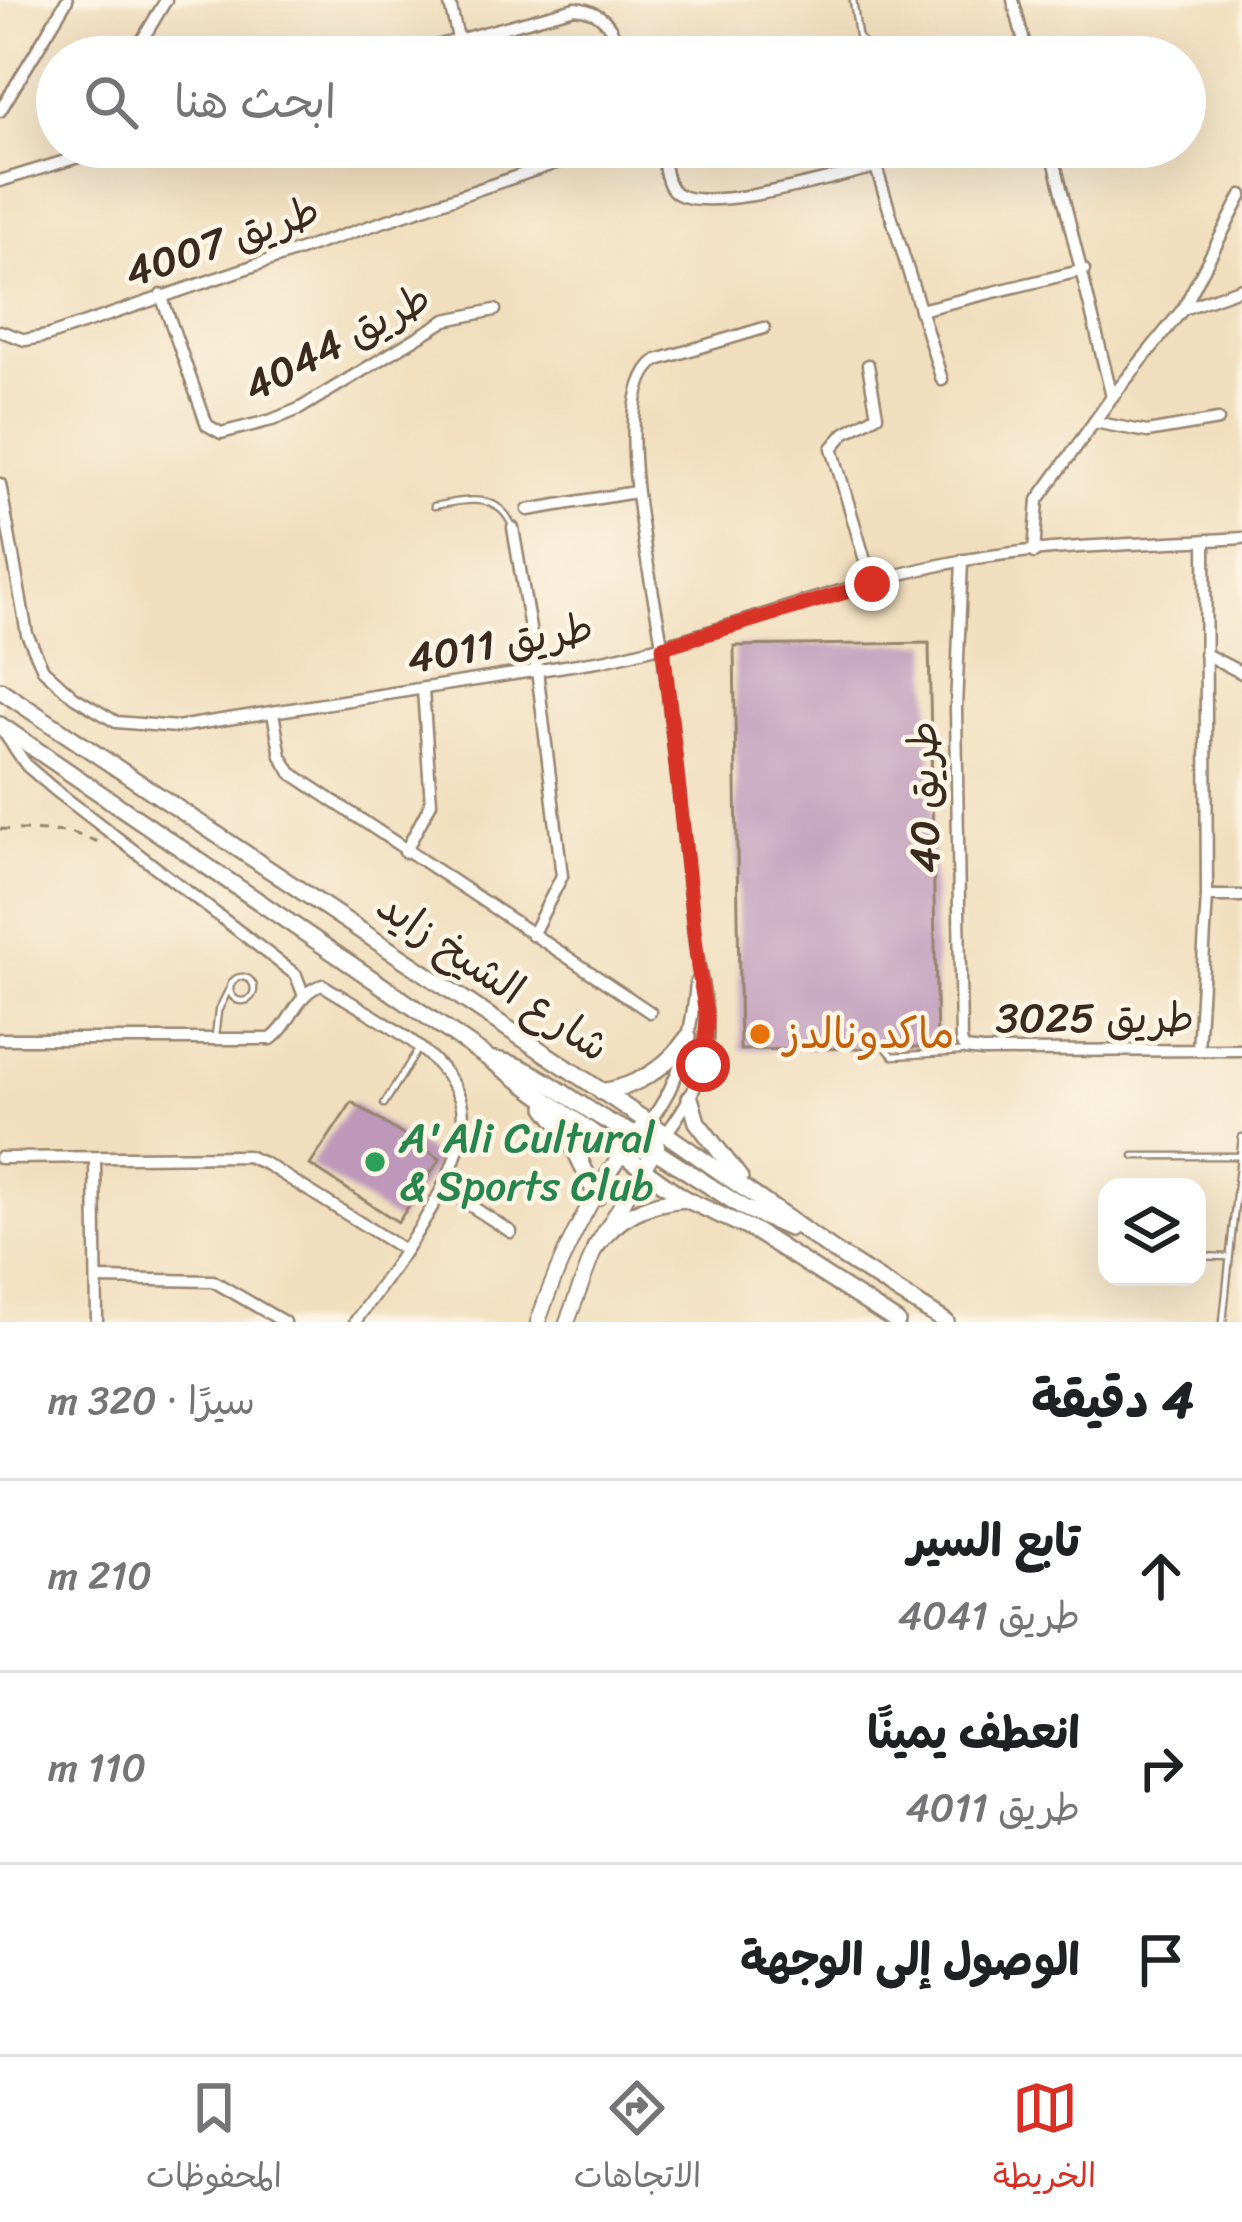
<!DOCTYPE html>
<html lang="ar">
<meta charset="utf-8">
<style>
:root{--surface:#fff;--page:#f6f6f6;--text:#202124;--muted:#757577;--line:#e0e0e0;--accent:#d93025}
body{margin:0;font-family:Sriracha,"Playpen Sans Arabic",sans-serif;background:var(--page);color:var(--text);direction:rtl}
.controls{position:absolute;right:36px;bottom:36px;display:grid;overflow:hidden;border-radius:24px;box-shadow:0 12px 48px #0002}
.controls button{width:108px;height:108px;display:grid;place-items:center;padding:0;border:0;border-bottom:3px solid var(--line);background:var(--surface);color:var(--text);font:60px sans-serif}
.stop{position:absolute;width:36px;height:36px;margin:-27px;border:9px solid #d93025;border-radius:50%;background:#fff}
.stop.end{background:#d93025;border-color:#fff;box-shadow:0 3px 12px #0008}
.list{margin:0;padding:0;list-style:none}
h2{display:flex;justify-content:space-between;align-items:center;height:156px;margin:0;padding:0 48px;font-size:51px}
h2 small{font-size:39px;font-weight:400;color:var(--muted)}
.list li{display:grid;grid-template-columns:78px 1fr auto;gap:36px;align-items:center;box-sizing:border-box;height:192px;padding:0 48px;border-top:3px solid var(--line)}
.list b{display:block;font-size:45px;white-space:nowrap}
.list p{margin:0;font-size:39px;white-space:nowrap;color:var(--muted)}
.list em{font-size:39px;font-style:normal;color:var(--muted)}
.icon{flex:none;width:66px;height:66px;fill:none;stroke:currentColor;stroke-width:2;stroke-linecap:round;stroke-linejoin:round}
.map{position:relative;flex:none;width:1242px;height:1322px;overflow:hidden;direction:ltr}
.search{position:absolute;background:var(--surface);box-shadow:0 12px 48px #0002;left:36px;right:36px;top:36px;height:132px;display:flex;align-items:center;gap:30px;box-sizing:border-box;padding:0 42px;border-radius:66px;color:var(--muted);font-size:45px}
.sheet{height:732px;background:var(--surface)}
nav{display:flex;justify-content:space-around;align-items:center;box-sizing:border-box;height:168px;border-top:3px solid var(--line);background:var(--surface);font-size:33px;color:var(--muted)}
nav a{display:grid;justify-items:center;gap:6px}
nav .on{color:var(--accent)}
.map>svg:first-child{display:block}
.building{fill:#be98ba}
.lines{fill:none;stroke-linecap:round;stroke-linejoin:round}
.service-casing{stroke:#96846e;stroke-width:9}
.minor-casing{stroke:#96846e;stroke-width:15}
.tertiary-casing{stroke:#96846e;stroke-width:18}
.secondary-casing{stroke:#96846e;stroke-width:20}
.path{stroke:#96846e;stroke-width:3;stroke-dasharray:9 9;stroke-linecap:butt}
.service{stroke:#fff;stroke-width:4.5}
.minor{stroke:#fff;stroke-width:10}
.tertiary{stroke:#fff;stroke-width:14}
.secondary{stroke:#fff;stroke-width:15}
.route{stroke:#d93025;stroke-width:15}
.food-dot{fill:#e8710a;stroke:#fcf5e5;stroke-width:4.5}
.leisure-dot{fill:#2e9e5b;stroke:#fcf5e5;stroke-width:4.5}
.labels{text-anchor:middle;dominant-baseline:central;stroke-width:9;stroke-linejoin:round;paint-order:stroke}
.street-label{font-size:42px;fill:#3b2a1e;stroke:#fcf5e5}
.food-label{font-size:42px;fill:#c56008;stroke:#fcf5e5;text-anchor:start}
.leisure-label{font-size:42px;fill:#27864d;stroke:#fcf5e5;text-anchor:start}
</style>
<div class="map">
<svg width="1242" height="1322" viewBox="0 0 1242 1322">
<rect width="100%" height="100%" fill="#fcf5e5"/>
<filter id="ink" filterUnits="userSpaceOnUse"><feTurbulence type="fractalNoise" baseFrequency=".00833" numOctaves="2"/><feDisplacementMap in="SourceGraphic" scale="24" xChannelSelector="R" yChannelSelector="G"/><feConvolveMatrix kernelMatrix="1 2 1 2 8 2 1 2 1" color-interpolation-filters="sRGB"/></filter>
<filter id="wash" filterUnits="userSpaceOnUse"><feTurbulence type="fractalNoise" baseFrequency=".004" numOctaves="4" result="noise"/><feDisplacementMap in="SourceGraphic" scale="48" xChannelSelector="R" yChannelSelector="G"/><feGaussianBlur stdDeviation="2.7" result="paint"/><feColorMatrix in="noise" values="0 0 0 0 0 0 0 0 0 0 0 0 0 0 0 0 0 1.4 0 .05"/><feComposite in="paint" operator="in"/></filter>
<g filter="url(#wash)">
<rect width="100%" height="100%" fill="#f1debe"/>
<g id="blocks">
<g class="building">
<path d="M929,643l8,403 -42,2 -8,-6 -7,6 -140,2 -6,-404z"/>
<path d="M352,1102l88,57 -42,63 -88,-57z"/>
</g>
</g>
</g>
<g filter="url(#ink)">
<use href="#blocks" fill-opacity="0" stroke="#96846e" stroke-width="3"/>
<g class="lines">
<g class="service-casing">
<g id="service">
<path d="M853,0l6,42"/>
<path d="M434,506c32,-6 65,-15 79,22"/>
<circle cx="242" cy="989" r="12"/>
<path d="M215,1037l3,-26 10,-20"/>
<path d="M887,1049l6,7 68,-4"/>
<path d="M384,1104l35,-56"/>
<path d="M1134,1156h106"/>
<path d="M1197,1256l30,1"/>
<path d="M1223,1322l19,-185"/>
</g>
</g>
<g class="minor-casing">
<g id="minor">
<path d="M449,0l9,38"/>
<path d="M1013,0l15,57"/>
<path d="M859,42l2,15"/>
<path d="M132,57l34,-57"/>
<path d="M396,57l179,-49c30,3 40,21 45,49"/>
<path d="M0,111l67,-111"/>
<path d="M660,147c5,14 4,34 14,44 26,26 166,-16 202,-24"/>
<path d="M873,147l3,20 66,213"/>
<path d="M1051,147l61,250"/>
<path d="M0,181l111,-34"/>
<path d="M161,295l46,130 14,8 51,-13 27,-11 147,-89 49,-10"/>
<path d="M1183,309l59,-21"/>
<path d="M920,310l164,-40"/>
<path d="M0,331l25,9 22,-4 556,-189"/>
<path d="M868,365l9,50 -32,18 -13,15 40,136"/>
<path d="M1094,422l53,10 71,-12"/>
<path d="M0,484l27,150 16,35 31,28 42,25 61,5 426,-67c115,-25 223,-71 337,-95 98,-21 202,-20 302,-27"/>
<path d="M528,510l107,-18"/>
<path d="M513,528l24,142 25,206 -30,59"/>
<path d="M1034,553l4,-53 74,-103 71,-88 59,-114"/>
<path d="M962,560l-6,148 5,334 4,7 17,2 260,-1"/>
<path d="M1205,654l37,19"/>
<path d="M273,713l8,43 10,17 359,239"/>
<path d="M2,730l25,36 28,24 241,185 8,21"/>
<path d="M405,852l26,-49 -8,-113"/>
<path d="M1207,896h35"/>
<path d="M0,1039h271c21,-14 26,-49 52,-54 44,29 111,58 135,109 28,59 -70,179 -103,228"/>
<path d="M1198,1050l9,-154 -2,-355"/>
<path d="M649,1122c32,-40 43,-90 47,-140"/>
<path d="M666,1134c20,-28 38,-56 41,-91 3,-36 -9,-73 -13,-109 -10,-94 -19,-188 -31,-282 -7,-58 -59,-257 -6,-292l107,-32"/>
<path d="M0,1158l247,-2 19,8 138,86"/>
<path d="M95,1159l2,163"/>
<path d="M445,1189l66,43"/>
<path d="M97,1279l116,2 71,41"/>
</g>
</g>
<g class="tertiary-casing">
<g id="tertiary">
<path d="M538,1322c22,-66 59,-142 105,-195"/>
<path d="M567,1322l28,-74 62,-102"/>
</g>
</g>
<g class="secondary-casing">
<g id="secondary">
<path d="M0,690l666,444 168,117 112,71"/>
<path d="M0,725l491,335 194,139 70,32 142,91"/>
<path d="M494,1060c57,6 120,90 172,74"/>
<path d="M601,1092c38,-6 65,-24 87,-55"/>
<path d="M690,1098l7,24 43,56"/>
<path d="M546,1107l23,30 28,60"/>
<path d="M623,1155l12,-6 19,1 90,58 45,20"/>
<path d="M595,1248c22,-32 52,-46 90,-49"/>
</g>
</g>
<path class="path" d="M0,829l70,3 34,12"/>
<use href="#service" class="service"/>
<use href="#minor" class="minor"/>
<use href="#tertiary" class="tertiary"/>
<use href="#secondary" class="secondary"/>
</g>
</g>
<g class="lines" filter="url(#ink)">
<path class="route" d="M703,1065l4,-45 -9,-53 -35,-320 209,-63"/>
</g>
<circle class="food-dot" cx="760" cy="1034" r="12"/>
<circle class="leisure-dot" cx="375" cy="1162" r="12"/>
<g class="labels">
<g class="street-label">
<text transform="translate(222 241) rotate(-19)">طريق 4007</text>
<text transform="translate(337 342) rotate(-28)">طريق 4044</text>
<text transform="translate(500 643) rotate(-10)">طريق 4011</text>
<text transform="translate(924 797) rotate(-91)">طريق 40</text>
<text transform="translate(493 976) rotate(34)">شارع الشيخ زايد</text>
<text x="1095" y="1018">طريق 3025</text>
</g>
<g class="food-label">
<text x="784" y="1034">ماكدونالدز</text>
</g>
<g class="leisure-label">
<text x="399" y="1138">A'Ali Cultural<tspan x="399" dy="48">&amp; Sports Club</tspan></text>
</g>
</g>
</svg>
<div class="controls">
<button><svg class="icon" aria-label="layers" viewBox="0 0 24 24"><path d="M12 4l9 5-9 5-9-5zM3 14l9 5 9-5"/></svg></button>
</div>
<div class="stop" style="left:703px;top:1065px"></div>
<div class="stop end" style="left:872px;top:584px"></div>
<div class="search"><svg class="icon" aria-label="search" viewBox="0 0 24 24"><circle cx="10" cy="10" r="6"/><path d="M15 15l6 6"/></svg>ابحث هنا</div>
</div>
<section class="sheet">
<h2>4 دقيقة<small>سيرًا · 320 m</small></h2>
<ul class="list">
<li><svg class="icon" aria-label="ahead" viewBox="0 0 24 24"><path d="M12 20V5M6 11l6-6 6 6"/></svg><div><b>تابع السير</b><p>طريق 4041</p></div><em>210 m</em></li>
<li><svg class="icon" aria-label="right" viewBox="0 0 24 24"><path d="M7 20v-9h11M14 6l5 5-5 5"/></svg><div><b>انعطف يمينًا</b><p>طريق 4011</p></div><em>110 m</em></li>
<li><svg class="icon" aria-label="arrive" viewBox="0 0 24 24"><path d="M6 21V4h12l-3 4 3 4H6"/></svg><div><b>الوصول إلى الوجهة</b></div></li>
</ul>
</section>
<nav>
<a class="on"><svg class="icon" aria-label="map" viewBox="0 0 24 24"><path d="M3 6l6-2 6 2 6-2v14l-6 2-6-2-6 2zM9 4v14M15 6v14"/></svg>الخريطة</a>
<a><svg class="icon" aria-label="directions" viewBox="0 0 24 24"><path d="M12 3l9 9-9 9-9-9zM9 14v-3h6M13 9l2 2-2 2"/></svg>الاتجاهات</a>
<a><svg class="icon" aria-label="saved" viewBox="0 0 24 24"><path d="M7 4h10v16l-5-4-5 4z"/></svg>المحفوظات</a>
</nav>
